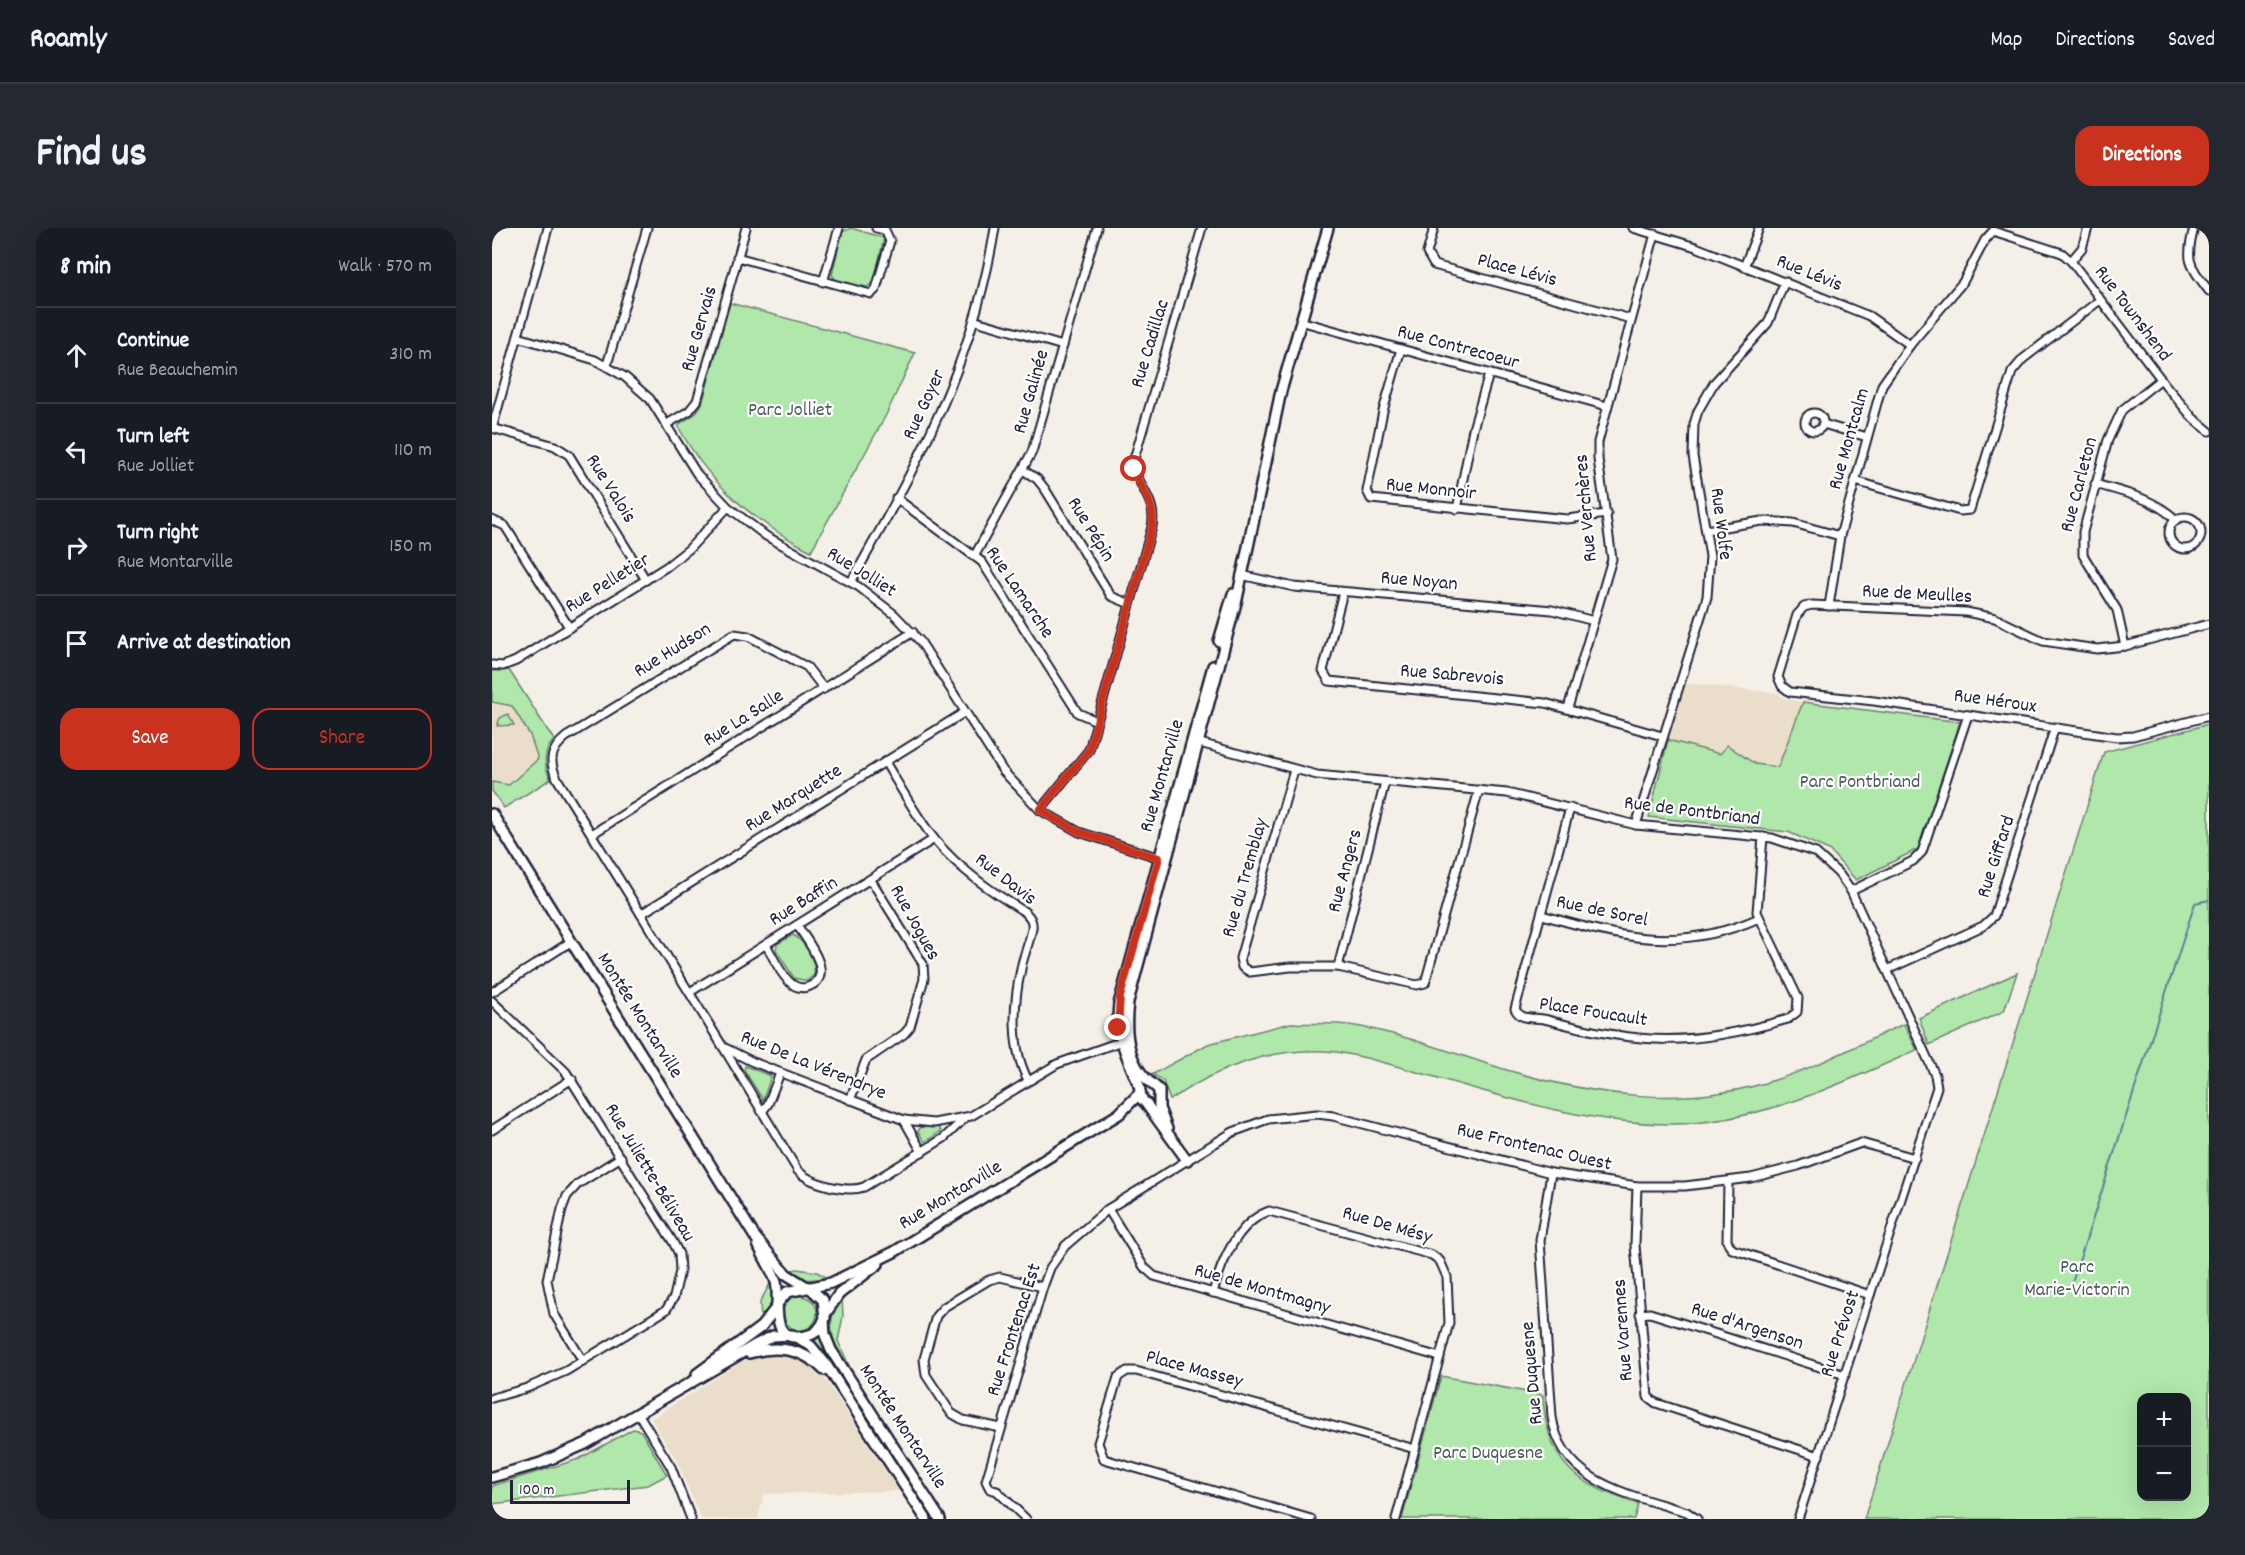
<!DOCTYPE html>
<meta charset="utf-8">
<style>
:root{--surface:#171b24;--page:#242831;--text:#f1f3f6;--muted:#9ea1a6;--line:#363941;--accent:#c8321e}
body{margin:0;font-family:Dekko,sans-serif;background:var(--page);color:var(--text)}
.controls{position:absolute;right:18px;bottom:18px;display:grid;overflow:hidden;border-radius:12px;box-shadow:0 6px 24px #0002}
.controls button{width:54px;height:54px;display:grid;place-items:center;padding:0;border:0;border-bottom:2px solid var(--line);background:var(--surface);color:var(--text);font:30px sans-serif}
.scale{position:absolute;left:18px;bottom:15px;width:120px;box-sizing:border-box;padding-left:6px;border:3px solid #22223b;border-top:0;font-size:16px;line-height:21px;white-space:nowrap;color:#22223b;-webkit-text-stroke:4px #fff;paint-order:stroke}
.stop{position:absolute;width:18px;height:18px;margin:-14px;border:4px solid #c8321e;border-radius:50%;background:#fff}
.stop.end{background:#c8321e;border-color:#fff;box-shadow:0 2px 6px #0008}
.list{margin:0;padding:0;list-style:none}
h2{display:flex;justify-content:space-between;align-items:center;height:78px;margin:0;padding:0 24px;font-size:26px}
h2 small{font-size:20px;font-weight:400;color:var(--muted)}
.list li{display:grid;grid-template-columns:39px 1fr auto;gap:18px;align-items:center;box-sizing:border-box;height:96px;padding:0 24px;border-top:2px solid var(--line)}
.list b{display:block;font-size:22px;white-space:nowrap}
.list p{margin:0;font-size:20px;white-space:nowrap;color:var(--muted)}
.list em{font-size:20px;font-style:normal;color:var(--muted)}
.actions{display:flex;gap:12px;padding:18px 24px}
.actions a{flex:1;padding:14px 0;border:2px solid var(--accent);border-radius:18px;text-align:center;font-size:21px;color:var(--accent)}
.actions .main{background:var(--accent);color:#fff}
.icon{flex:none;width:33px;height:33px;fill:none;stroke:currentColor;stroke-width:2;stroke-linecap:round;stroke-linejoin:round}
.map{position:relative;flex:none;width:1717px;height:1291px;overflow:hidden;border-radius:18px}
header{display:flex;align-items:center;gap:36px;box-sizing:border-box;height:84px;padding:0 30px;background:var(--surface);border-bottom:2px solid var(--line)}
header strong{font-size:28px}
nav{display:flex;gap:33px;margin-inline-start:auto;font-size:21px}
.intro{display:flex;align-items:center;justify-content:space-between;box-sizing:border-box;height:144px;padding:0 36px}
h1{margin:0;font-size:42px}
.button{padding:15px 27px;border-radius:18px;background:var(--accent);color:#fff;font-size:21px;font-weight:700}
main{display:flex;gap:36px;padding:0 36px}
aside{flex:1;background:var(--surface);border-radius:18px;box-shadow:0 6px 24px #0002}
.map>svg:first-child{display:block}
.built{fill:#eadeca}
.green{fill:#b0e7aa;stroke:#698472;stroke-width:1.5;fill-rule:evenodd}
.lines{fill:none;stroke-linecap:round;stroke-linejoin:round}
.stream{stroke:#57849a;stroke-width:2}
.street-casing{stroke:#22223b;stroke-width:11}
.secondary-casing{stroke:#22223b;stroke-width:14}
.street{stroke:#fff;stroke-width:7}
.secondary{stroke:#fff;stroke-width:9}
.route{stroke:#c8321e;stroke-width:8}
.labels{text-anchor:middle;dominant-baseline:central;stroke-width:4.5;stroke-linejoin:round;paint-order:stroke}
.street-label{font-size:20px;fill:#22223b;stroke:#fff}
.park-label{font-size:20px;fill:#4d5d5c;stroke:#fff}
</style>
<header>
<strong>Roamly</strong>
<nav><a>Map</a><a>Directions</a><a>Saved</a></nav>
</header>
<div class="intro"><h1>Find us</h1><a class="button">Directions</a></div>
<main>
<aside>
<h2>8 min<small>Walk · 570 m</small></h2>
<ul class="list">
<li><svg class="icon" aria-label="ahead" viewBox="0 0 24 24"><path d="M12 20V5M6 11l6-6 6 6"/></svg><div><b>Continue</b><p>Rue Beauchemin</p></div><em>310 m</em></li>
<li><svg class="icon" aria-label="left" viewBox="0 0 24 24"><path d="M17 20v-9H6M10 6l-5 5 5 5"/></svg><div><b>Turn left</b><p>Rue Jolliet</p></div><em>110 m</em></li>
<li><svg class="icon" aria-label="right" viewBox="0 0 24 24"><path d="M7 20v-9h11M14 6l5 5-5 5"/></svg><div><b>Turn right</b><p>Rue Montarville</p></div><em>150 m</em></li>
<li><svg class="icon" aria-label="arrive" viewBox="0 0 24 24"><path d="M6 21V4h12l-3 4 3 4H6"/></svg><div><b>Arrive at destination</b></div></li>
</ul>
<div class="actions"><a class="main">Save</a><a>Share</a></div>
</aside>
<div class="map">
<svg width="1717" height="1291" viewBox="0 0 1717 1291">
<rect width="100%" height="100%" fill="#f5f0e7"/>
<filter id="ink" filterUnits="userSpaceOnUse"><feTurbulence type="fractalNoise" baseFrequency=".0167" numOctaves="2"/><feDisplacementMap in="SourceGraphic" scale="12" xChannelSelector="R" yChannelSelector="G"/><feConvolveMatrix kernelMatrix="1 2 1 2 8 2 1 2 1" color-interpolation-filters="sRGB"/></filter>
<g filter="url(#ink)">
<g class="built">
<path d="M1192,455l94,10 5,5 20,4 -26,67 -109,-29z"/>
<path d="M0,474l20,4 18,29 8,24 -29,26 -17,-3z"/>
<path d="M285,1126l24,6 24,19 74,112 -135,3 -6,25h-57l-25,-60 -25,-40 90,-57 18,-7z"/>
</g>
<g class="green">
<path d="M359,0l33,10 -10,44 -7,5 -31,-7 -4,-5 10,-43z"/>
<path d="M238,75l185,50 -30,64 -74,134c-57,-29 -102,-67 -132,-123v-4l16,-10 7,-10z"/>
<path d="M17,442l45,70c-11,11 -11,26 -3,39l-47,29 -12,-17v-9l17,3 29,-26 -8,-24 -18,-29 -20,-4v-31z"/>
<path d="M1311,474l157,20 -42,127 -62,31 -27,-30 -41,-18 -139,-15 19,-77 52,14 7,-9 28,19 23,3z"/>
<path d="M16,486l6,11 -17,1 3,-8z"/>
<path d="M1717,496v795h-345l240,-767zM1650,1170h44v98h-44z"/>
<path d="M301,707c11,5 24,28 21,40l-7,6 -13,-3 -18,-28 1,-6z"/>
<path d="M1525,745l-13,38 -75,34 -10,-27z"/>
<path d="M799,795c15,1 31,0 46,1 50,3 120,31 170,46 88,26 179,39 268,10 44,-14 86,-37 129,-56l13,26c-79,35 -157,73 -246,74 -85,0 -166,-27 -247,-50 -29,-8 -59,-18 -88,-22 -60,-7 -118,15 -166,48l-7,-19 -10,-7 55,-30z"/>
<path d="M253,838l26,10 -8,24 -19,-30z"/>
<path d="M428,899h18l3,4 -16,11 -7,-10z"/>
<path d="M305,1041l20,3 11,6 -24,2 -16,-9z"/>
<path d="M280,1052c2,18 -1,28 -11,43l-1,-21z"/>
<circle cx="308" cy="1085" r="17"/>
<path d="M350,1069l1,19 -5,25 15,33c-17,-26 -33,-48 -11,-77z"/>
<path d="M328,1109l12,24 103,158h-4l-86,-132 -33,-45z"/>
<path d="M289,1111l22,5 11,11 -21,-9 -20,-2 -2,-3z"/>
<path d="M949,1148l102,19c4,70 33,89 95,109l-4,15h-232z"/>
<path d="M141,1201l8,2 26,44 -19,10 -156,19v-18l87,-27z"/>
</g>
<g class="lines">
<path class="stream" d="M1581,1052l122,-377 14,-3"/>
<g class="street-casing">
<g id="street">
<path d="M942,0l-7,25 7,12 197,54"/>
<path d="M1141,0l63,19 173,69 41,29"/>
<path d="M1702,0c-9,33 -5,36 15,63"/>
<path d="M245,29l134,37 5,-5 14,-48 -5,-11 -9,-2"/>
<path d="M1579,33l11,-13 6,-20"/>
<path d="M1252,39l15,-39"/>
<path d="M331,54l16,-54"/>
<path d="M484,93l87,25"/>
<path d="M808,93l307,85"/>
<path d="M26,109l77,23 30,17 25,22 47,75 31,33 38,29 93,51 35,27 26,27 83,130 37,39 39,22 84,27"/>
<path d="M909,121l-18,62 -16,80 4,8 196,20 40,-5"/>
<path d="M115,137l40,-137"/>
<circle cx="1322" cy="194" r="9"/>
<path d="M175,196l22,-13 8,-10 49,-173"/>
<path d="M1331,196l44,13"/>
<path d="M0,200l63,18 14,9 77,125"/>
<path d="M0,201l56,-201"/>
<path d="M531,242l14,9 8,10 66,107 19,8"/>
<path d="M1363,253l105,30 10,-1 42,-138 11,-13 77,-59"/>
<path d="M1603,256c29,8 60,15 81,36"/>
<path d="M404,270l86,64 96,151 19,8"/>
<path d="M965,281l16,-80 16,-55"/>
<circle cx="1693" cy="305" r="16"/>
<path d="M0,292l13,6 64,101"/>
<path d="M1214,302l56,-9 31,2 47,13"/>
<path d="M483,327l57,-103 65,-224"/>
<path d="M749,347l53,12 258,23 42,11"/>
<path d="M359,354c67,-119 122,-217 144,-354"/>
<path d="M851,364l-20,79 6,10 216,22 117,33"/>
<path d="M1337,378l11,-70 42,-151 28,-40 53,-63 22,-42 8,-9 69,22 9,8 96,126 26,31 16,13"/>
<path d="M1717,396l-84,22 -28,3 -54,-8 -48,-23 -29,-6 -154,-7 -8,2 -7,8 -19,62 4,9 8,6 84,9 243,36 16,-1 76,-20"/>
<path d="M1633,418l-8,-36 -34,-55v-23l25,-92 14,-30 39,-31"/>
<path d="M0,437l11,1 13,-5 150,-94 23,-18 39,-42"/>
<path d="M332,461l-17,-22 -59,-31 -14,-2 -168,103c-16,13 -18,25 -8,43l165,267 30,15 151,58 30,3 37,-7 86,-52 68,-24"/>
<path d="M1076,480l44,-149 -14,-100v-17l57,-208"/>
<path d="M704,514l121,33 190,18 129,32 136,13 44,15 23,21 12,17 84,184 2,12 -139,432"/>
<path d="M393,534c16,26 31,54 50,78 25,30 57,52 90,72 5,5 8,9 7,16 -2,14 -9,28 -11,41 -8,35 -10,80 7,111"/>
<path d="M802,542l-54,188 2,9 8,5 40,-5h48l79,18 8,-2 54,-193"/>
<path d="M1078,580l-55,201c7,13 20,7 33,11 94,26 146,26 240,-1l9,-7 1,-14 -41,-86 6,-75"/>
<path d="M548,582l49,-60 63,-223c6,-29 -19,-43 -18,-68l68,-231"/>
<path d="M1144,597l71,-228 3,-41 -17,-100 1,-32 4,-13 16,-28 54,-60 17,-42"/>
<path d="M100,606l321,-202"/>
<path d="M1359,663l62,-30 9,-9 46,-137"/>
<path d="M149,686l324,-202"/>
<path d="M1050,687c79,23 138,38 217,3"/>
<path d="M274,717c7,11 15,31 26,39 5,4 13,5 18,2 26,-11 -4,-47 -13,-61"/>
<path d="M846,739l47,-185"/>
<path d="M1395,742l96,-44 11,-10 61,-189"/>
<path d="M0,764l80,-51"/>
<path d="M198,764l244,-153"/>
<path d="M0,773l74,71 107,170 6,12 1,17 -6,26 -8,13 -100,61 -39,17 -35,10"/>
<path d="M231,819l75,124c13,13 48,22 66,16l80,-49 20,-19"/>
<path d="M358,872l16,-40 38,-26 6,-7 14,-48 -1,-15 -52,-84"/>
<path d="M270,884l6,-8 12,-31"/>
<path d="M412,892l18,32"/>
<path d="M0,902l80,-51"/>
<path d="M1059,945l-11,67 12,177c10,67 80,78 135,95l10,7"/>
<path d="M1236,954l-1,59 5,8 138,46"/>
<path d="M1145,958l-2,59 13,152 8,6 163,53"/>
<path d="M616,981l36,58 10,9 286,81"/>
<path d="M721,1065c8,-30 23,-70 56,-82l163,44 8,6 7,16 2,46 -53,196"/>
<path d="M1148,1086l10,-1 195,62"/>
<path d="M91,1133l-29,-47 -7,-34 15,-71 5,-13 11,-12 43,-27"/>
<path d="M146,1185l33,54 20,52"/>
<path d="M509,1200l-38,-8 -12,-7 -25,-38 -2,-16 12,-43 8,-9 45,-27 11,-3 43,10"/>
<path d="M534,1291l-29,-28 -7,-2 -4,-8 57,-194 7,-19 15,-22 43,-37 125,-77 35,-13 49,-5 16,2 218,57 86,13h48l66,-8 47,-12 63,-23 54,15"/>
<path d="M819,1291l-207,-60 -6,-16 20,-66 9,-6h9l279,78"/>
</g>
</g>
<g class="secondary-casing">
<g id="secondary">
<path d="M727,413l14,-47"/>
<path d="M0,586l263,423 31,37 21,13"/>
<path d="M655,876c-9,-5 -5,-12 -9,-21 -11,-27 -23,-48 -19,-79l94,-338"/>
<path d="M655,877l40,55"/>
<path d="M675,901l-8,-21v-18c-6,-6 -13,-10 -18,-17 -15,-20 -16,-47 -13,-71l109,-403 44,-208 47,-163"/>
<path d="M266,1016c5,13 14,25 18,38 5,16 -10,63 30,54 10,-2 16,-9 19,-18l-2,-18 -14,-13"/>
<path d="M285,1076l10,-12 44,-9 63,-31 225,-138 21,-21"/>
<path d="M334,1085l13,-19 39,-30"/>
<path d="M332,1093l1,14 6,15 109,169"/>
<path d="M305,1109l14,9 14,17 101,156"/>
<path d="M257,1125c28,-8 54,-5 75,17"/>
<path d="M205,1146l64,-47 14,-18"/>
<path d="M0,1249l49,-14 44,-19 172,-100 16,-8 19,-1"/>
</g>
</g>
<use href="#street" class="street"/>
<use href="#secondary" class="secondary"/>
</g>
</g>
<g class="lines" filter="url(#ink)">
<path class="route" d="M626,800l2,-31 39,-139 -80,-26 -39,-22 49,-60 63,-223c4,-24 -11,-37 -18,-58"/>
</g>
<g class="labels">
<g class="street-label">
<text transform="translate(1025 43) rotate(15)">Place Lévis</text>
<text transform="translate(1317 46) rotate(22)">Rue Lévis</text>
<text transform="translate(1640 86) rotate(53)">Rue Townshend</text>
<text transform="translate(208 101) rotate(-74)">Rue Gervais</text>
<text transform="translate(659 116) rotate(-73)">Rue Cadillac</text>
<text transform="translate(966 120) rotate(15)">Rue Contrecoeur</text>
<text transform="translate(540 164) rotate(-74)">Rue Galinée</text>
<text transform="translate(433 177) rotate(-65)">Rue Goyer</text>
<text transform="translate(1358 211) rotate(-74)">Rue Montcalm</text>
<text transform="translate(1588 257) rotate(-75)">Rue Carleton</text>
<text transform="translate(118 261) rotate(58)">Rue Valois</text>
<text transform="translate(939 262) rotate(6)">Rue Monnoir</text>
<text transform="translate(1095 280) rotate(-95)">Rue Verchères</text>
<text transform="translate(1228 296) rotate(83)">Rue Wolfe</text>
<text transform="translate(598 302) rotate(58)">Rue Pépin</text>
<text transform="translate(369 345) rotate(32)">Rue Jolliet</text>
<text transform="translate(927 354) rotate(5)">Rue Noyan</text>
<text transform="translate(116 356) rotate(-32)">Rue Pelletier</text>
<text transform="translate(527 365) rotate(56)">Rue Lamarche</text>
<text transform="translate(1425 367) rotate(3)">Rue de Meulles</text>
<text transform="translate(181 423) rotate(-32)">Rue Hudson</text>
<text transform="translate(960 448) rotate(5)">Rue Sabrevois</text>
<text transform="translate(1503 474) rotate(8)">Rue Héroux</text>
<text transform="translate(252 491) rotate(-32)">Rue La Salle</text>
<text transform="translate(671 548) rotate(-74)">Rue Montarville</text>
<text transform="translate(302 571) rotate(-32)">Rue Marquette</text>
<text transform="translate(1200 584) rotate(7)">Rue de Pontbriand</text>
<text transform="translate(1505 629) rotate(-72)">Rue Giffard</text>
<text transform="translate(854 643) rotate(-75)">Rue Angers</text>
<text transform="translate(754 650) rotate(-74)">Rue du Tremblay</text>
<text transform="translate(513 652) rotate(38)">Rue Davis</text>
<text transform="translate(312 674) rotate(-32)">Rue Baffin</text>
<text transform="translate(1110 684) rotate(12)">Rue de Sorel</text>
<text transform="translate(422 695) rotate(61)">Rue Jogues</text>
<text transform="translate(1101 785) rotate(9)">Place Foucault</text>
<text transform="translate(147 788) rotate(58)">Montée Montarville</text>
<text transform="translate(321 838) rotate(22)">Rue De La Vérendrye</text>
<text transform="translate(1042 920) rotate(13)">Rue Frontenac Ouest</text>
<text transform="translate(157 945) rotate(59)">Rue Juliette-Béliveau</text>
<text transform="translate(459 968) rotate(-31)">Rue Montarville</text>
<text transform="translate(895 998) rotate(16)">Rue De Mésy</text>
<text transform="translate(770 1062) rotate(16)">Rue de Montmagny</text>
<text transform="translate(1255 1099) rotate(18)">Rue d'Argenson</text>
<text transform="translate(523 1102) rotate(-72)">Rue Frontenac Est</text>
<text transform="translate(1132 1102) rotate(-94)">Rue Varennes</text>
<text transform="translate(1349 1106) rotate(-72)">Rue Prévost</text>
<text transform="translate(702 1142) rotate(15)">Place Massey</text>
<text transform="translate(1041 1145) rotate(-95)">Rue Duquesne</text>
<text transform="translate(410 1199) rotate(57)">Montée Montarville</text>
</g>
<g class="park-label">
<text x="298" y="183">Parc Jolliet</text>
<text x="1368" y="555">Parc Pontbriand</text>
<text x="1585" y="1040">Parc<tspan x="1585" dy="23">Marie-Victorin</tspan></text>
<text x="996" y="1226">Parc Duquesne</text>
</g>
</g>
</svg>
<div class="controls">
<button>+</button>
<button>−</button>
</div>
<div class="scale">100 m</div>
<div class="stop" style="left:642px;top:241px"></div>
<div class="stop end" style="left:626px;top:800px"></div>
</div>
</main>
